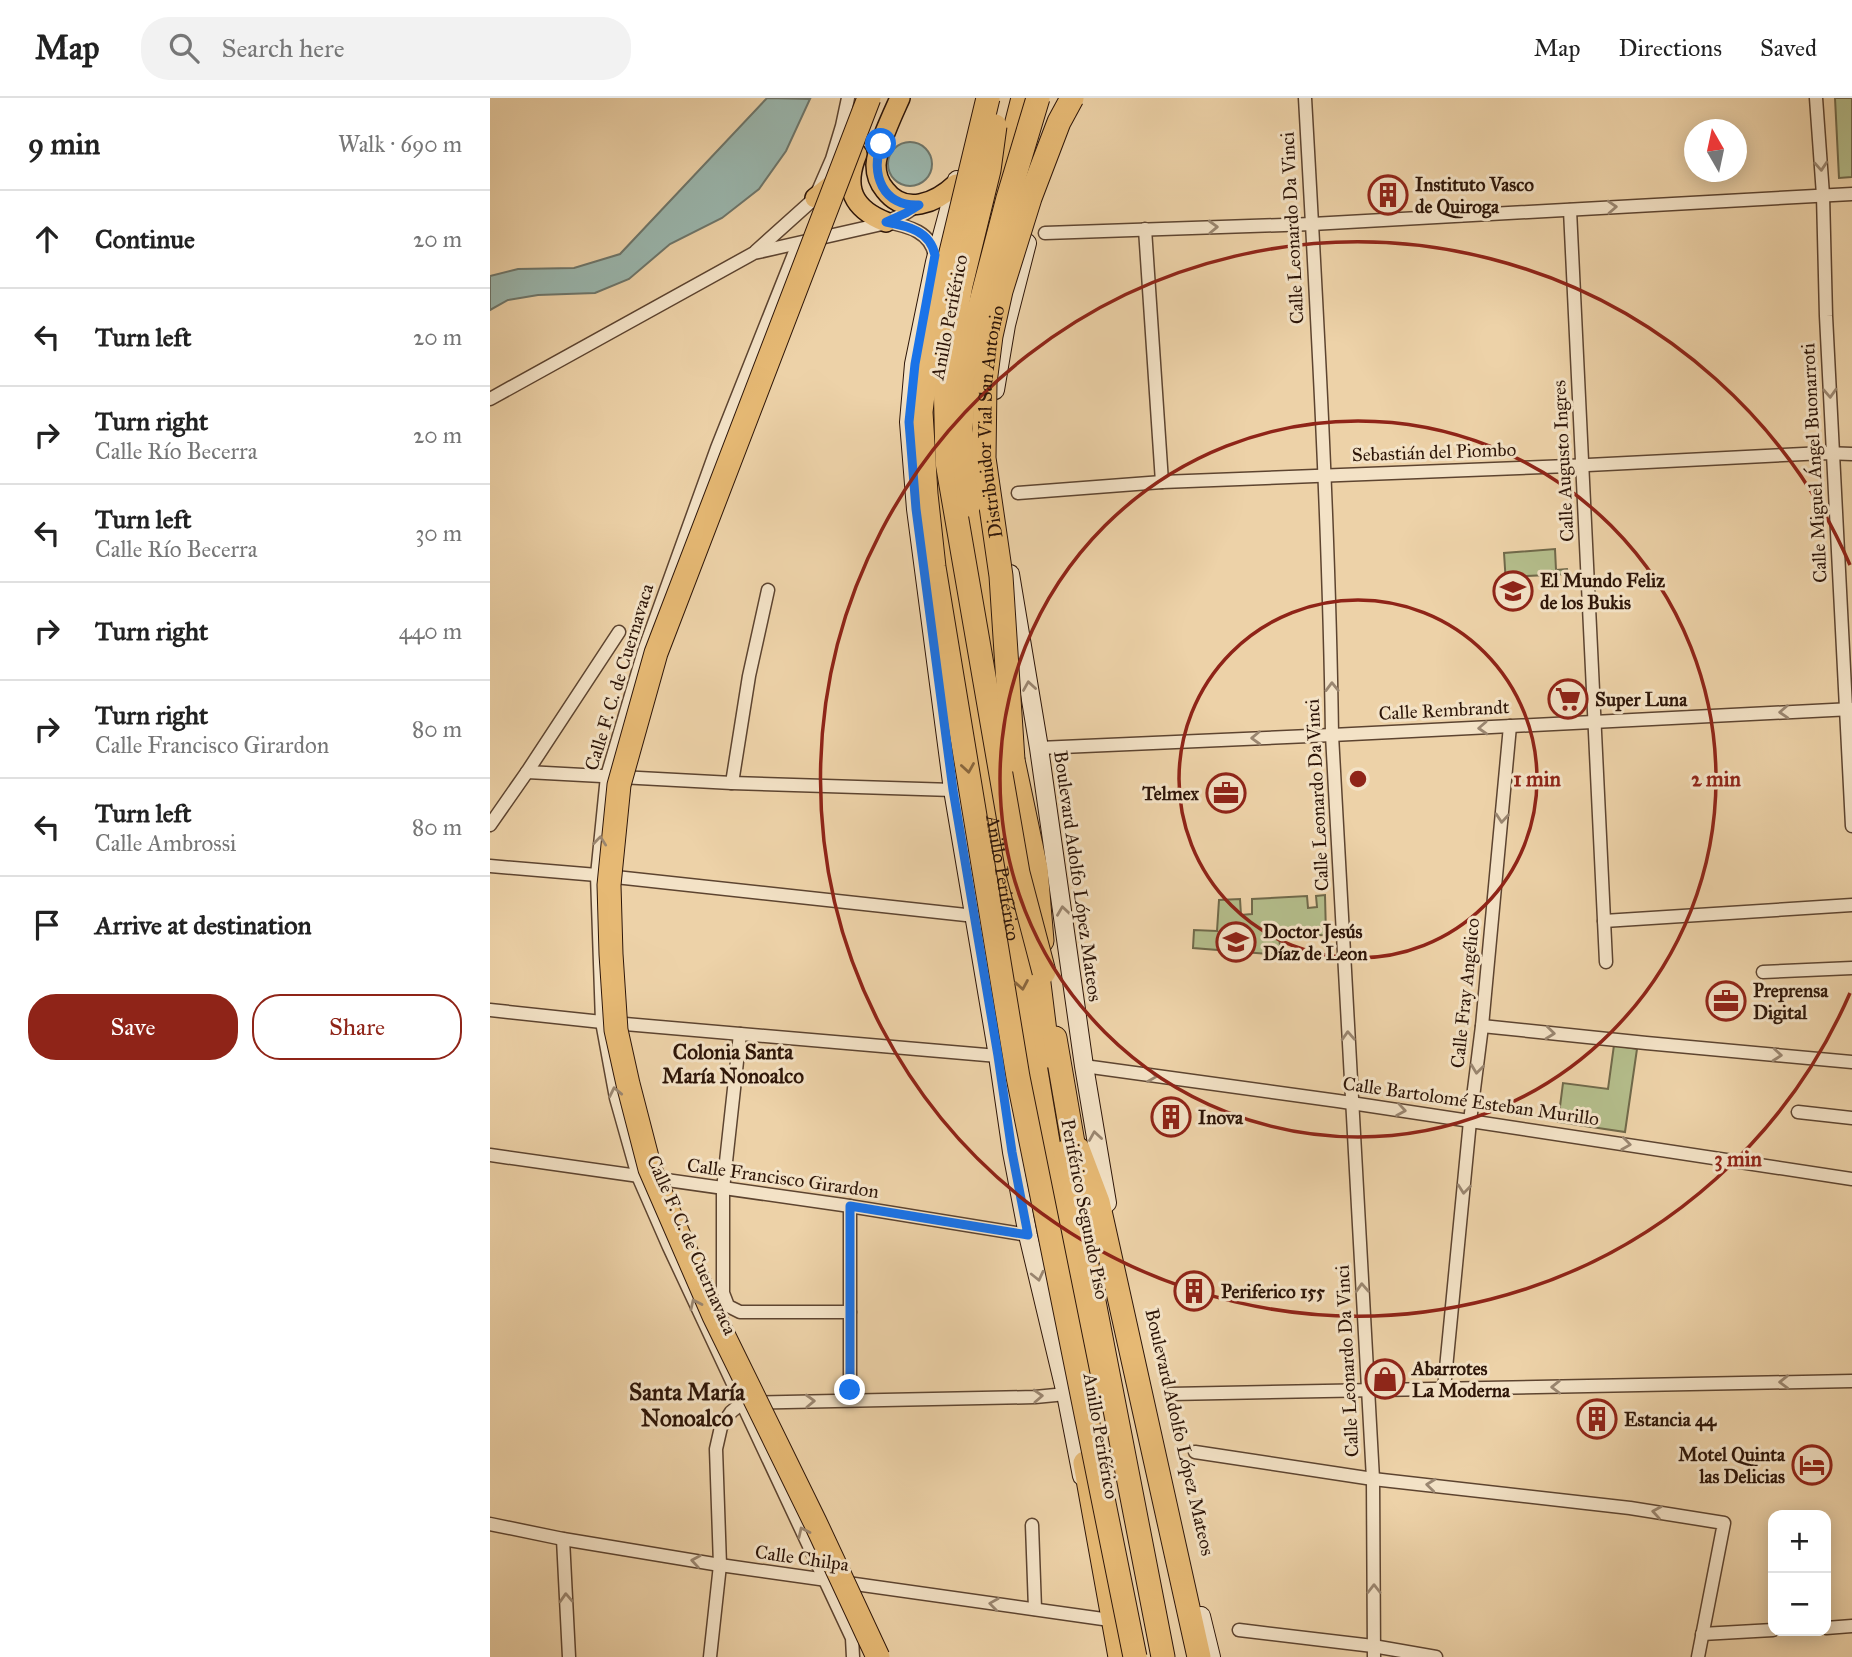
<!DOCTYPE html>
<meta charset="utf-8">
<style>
:root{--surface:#fff;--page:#f2f2f2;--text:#222;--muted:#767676;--line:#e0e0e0;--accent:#8f2418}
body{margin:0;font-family:"IM FELL Great Primer",serif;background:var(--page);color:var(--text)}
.controls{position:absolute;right:21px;bottom:21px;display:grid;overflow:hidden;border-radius:14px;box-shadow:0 4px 18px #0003}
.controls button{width:63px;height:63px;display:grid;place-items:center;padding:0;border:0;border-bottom:2px solid var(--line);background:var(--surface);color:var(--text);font:35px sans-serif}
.compass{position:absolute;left:1194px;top:21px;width:63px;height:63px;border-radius:50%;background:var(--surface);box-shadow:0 4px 18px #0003;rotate:351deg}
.stop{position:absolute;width:21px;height:21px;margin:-16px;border:5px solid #1a73e8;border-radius:50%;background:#fff}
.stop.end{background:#1a73e8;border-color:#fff;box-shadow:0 2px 7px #0008}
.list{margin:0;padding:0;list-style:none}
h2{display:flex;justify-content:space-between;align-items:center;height:91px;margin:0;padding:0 28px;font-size:30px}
h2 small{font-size:23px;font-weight:400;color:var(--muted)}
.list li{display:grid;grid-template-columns:46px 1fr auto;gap:21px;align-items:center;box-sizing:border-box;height:98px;padding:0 28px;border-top:2px solid var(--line)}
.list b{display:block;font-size:26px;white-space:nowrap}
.list p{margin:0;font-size:23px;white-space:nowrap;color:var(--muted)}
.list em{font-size:23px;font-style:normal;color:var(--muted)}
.actions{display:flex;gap:14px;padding:21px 28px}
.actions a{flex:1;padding:16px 0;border:2px solid var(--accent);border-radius:28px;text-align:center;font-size:24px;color:var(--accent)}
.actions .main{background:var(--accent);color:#fff}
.icon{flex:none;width:38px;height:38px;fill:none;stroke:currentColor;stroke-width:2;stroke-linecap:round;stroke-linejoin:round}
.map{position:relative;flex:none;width:1362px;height:1559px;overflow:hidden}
header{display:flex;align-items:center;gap:42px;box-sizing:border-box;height:98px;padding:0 35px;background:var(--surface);border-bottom:2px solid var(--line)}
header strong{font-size:33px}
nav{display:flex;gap:38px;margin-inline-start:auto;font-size:24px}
.search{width:490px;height:63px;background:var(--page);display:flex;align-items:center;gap:18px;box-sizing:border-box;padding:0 24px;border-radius:28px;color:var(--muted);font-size:26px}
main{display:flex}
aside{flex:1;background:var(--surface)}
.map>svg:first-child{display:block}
.green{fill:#b4bd8b;stroke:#70694a;stroke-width:2}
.water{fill:#9ab6ad;stroke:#6e766b;stroke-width:2}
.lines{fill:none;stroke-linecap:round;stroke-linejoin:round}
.minor-casing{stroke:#5d4430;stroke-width:15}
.secondary-casing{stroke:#2d1508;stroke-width:20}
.primary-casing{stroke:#2d1508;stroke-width:22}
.motorway-casing{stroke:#2d1508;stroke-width:25}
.minor{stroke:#f3e2c6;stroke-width:12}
.secondary{stroke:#f3e2c6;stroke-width:18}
.primary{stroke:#e6b974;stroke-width:19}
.motorway{stroke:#e6b974;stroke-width:23}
.motorway-bridge-casing{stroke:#2d1508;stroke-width:25;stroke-linecap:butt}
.motorway-bridge{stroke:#e6b974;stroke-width:23}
.oneway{stroke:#9a8670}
.oneway2{stroke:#8a673e}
.route{stroke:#1a73e8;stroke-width:9}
.ring{fill:none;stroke:#8f2418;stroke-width:3.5}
.labels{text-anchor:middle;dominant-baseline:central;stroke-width:6;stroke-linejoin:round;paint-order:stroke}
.poi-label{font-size:19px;font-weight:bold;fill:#2d1508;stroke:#f3e2c6;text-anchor:start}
.street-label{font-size:19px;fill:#2d1508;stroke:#f3e2c6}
.neighbourhood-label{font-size:21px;font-weight:bold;fill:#2d1508;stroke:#f3e2c6}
.quarter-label{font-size:23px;font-weight:bold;fill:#2d1508;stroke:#f3e2c6}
.centre{fill:#8f2418;stroke:#f3e2c6;stroke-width:3.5}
.ring-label{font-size:21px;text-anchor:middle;font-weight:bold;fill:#8f2418;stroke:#f3e2c6;stroke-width:6;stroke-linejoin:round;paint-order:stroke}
</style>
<header>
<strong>Map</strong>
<div class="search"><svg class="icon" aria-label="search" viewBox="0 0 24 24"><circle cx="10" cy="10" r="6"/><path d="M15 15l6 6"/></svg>Search here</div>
<nav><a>Map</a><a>Directions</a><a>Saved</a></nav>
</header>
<main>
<aside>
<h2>9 min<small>Walk · 690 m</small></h2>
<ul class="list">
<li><svg class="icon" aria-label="ahead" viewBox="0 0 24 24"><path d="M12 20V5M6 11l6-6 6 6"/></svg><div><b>Continue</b></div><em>20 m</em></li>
<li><svg class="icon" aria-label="left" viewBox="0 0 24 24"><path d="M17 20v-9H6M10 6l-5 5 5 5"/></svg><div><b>Turn left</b></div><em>20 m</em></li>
<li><svg class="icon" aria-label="right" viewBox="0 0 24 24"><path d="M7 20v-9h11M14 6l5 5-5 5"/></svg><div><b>Turn right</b><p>Calle Río Becerra</p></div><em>20 m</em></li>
<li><svg class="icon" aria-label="left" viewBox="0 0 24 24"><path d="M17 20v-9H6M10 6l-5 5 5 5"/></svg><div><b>Turn left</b><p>Calle Río Becerra</p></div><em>30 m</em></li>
<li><svg class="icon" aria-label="right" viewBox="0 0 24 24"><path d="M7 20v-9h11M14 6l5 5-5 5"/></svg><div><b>Turn right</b></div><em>440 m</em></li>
<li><svg class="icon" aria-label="right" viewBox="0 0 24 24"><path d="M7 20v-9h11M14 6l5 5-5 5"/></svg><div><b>Turn right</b><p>Calle Francisco Girardon</p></div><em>80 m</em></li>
<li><svg class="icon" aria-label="left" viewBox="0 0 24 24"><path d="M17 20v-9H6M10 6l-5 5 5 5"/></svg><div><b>Turn left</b><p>Calle Ambrossi</p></div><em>80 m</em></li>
<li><svg class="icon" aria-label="arrive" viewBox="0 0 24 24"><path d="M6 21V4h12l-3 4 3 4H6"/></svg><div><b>Arrive at destination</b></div></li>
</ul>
<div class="actions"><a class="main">Save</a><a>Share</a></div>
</aside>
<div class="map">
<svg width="1362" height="1559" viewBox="0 0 1362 1559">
<rect width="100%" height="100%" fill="#edd2a8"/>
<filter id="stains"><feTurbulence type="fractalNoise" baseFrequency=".00286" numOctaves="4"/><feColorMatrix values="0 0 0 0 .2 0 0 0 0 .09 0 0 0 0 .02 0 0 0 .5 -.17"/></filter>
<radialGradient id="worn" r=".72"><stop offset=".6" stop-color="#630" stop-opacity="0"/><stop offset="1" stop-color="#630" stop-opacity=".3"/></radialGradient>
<g class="green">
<path d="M1345,0h17v79l-13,1z"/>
<path d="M1065,451l1,21 11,-1 1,5 -41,2 -1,7 -20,1 -2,-31z"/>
<path d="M835,797l1,40 -47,1 2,19 -88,-7 1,-18 23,1 2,-31 21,-1 1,16 11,-1v-15l55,-3 1,12 9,-1 -1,-11z"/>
<path d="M1124,947l23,4 -12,83 -67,-10 5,-39 45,6z"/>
</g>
<g class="water">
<path d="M277,0l43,1 -24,52 -27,38 -37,29 -52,26 -41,35 -34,14 -57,2 -30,5 -18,10v-34l28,-7 56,-1 46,-14z"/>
<circle cx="420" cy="66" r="22"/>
</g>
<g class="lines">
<g class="minor-casing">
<g id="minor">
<path d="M815,0c12,212 24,425 27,637l41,744 1,178"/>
<path d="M1326,0l7,97 3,121 26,510"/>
<path d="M1080,112l36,752"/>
<path d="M397,124c21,4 45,10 48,35"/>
<path d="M655,131l17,253"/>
<path d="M555,135l267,-9 540,-30"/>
<path d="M308,146l-81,204 -72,200 -38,128 -10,99 5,147 14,76 22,78 31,71 183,391 1,19"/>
<path d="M266,153l59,-53 17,-39 10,-33 6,-28"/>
<path d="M0,301l264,-146 128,-29 24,-11 12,-8"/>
<path d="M528,395l144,-11 406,-16 256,-13 28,1"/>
<path d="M549,650l293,-13 520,-26"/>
<path d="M37,674l205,11 221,7"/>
<path d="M242,685l17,-107 19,-86"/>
<path d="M0,727l37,-53 92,-140"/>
<path d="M0,768l107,9 378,41"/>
<path d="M1114,823l248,-16"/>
<path d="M1273,874l89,-4"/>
<path d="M0,912l112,12 396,34"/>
<path d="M992,928l164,17 206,19"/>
<path d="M250,936l-17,155v104l5,13 12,6h110"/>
<path d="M594,968l254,35 514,78"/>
<path d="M1308,1014l54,6"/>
<path d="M0,1057l353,50 185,30"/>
<path d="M360,1108v193"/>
<path d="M954,1291l26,-268 12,-95 28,-300"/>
<path d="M680,1296l682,-13"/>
<path d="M705,1354l178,27 257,29 94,15 -26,134"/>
<path d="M0,1426l73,15 157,26 390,55"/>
<path d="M542,1427l3,84"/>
<path d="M73,1441l6,118"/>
<path d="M1336,1530l26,-2"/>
<path d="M749,1532l134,16 63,11"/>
<path d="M1212,1536l71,-4"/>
<path d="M220,1559l10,-92 -4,-116 5,-22 10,-15 11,-9 293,-6 31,-3"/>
</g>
</g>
<g class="secondary-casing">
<g id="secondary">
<path d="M467,82l-22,82 -21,102 -5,58 7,87 37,281 45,266 14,96 16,83 38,159 16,82"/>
<path d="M505,292l11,-65 21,-82"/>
<path d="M520,476l29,174 45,318 23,137"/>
<path d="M711,1518l10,41"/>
</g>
</g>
<g class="primary-casing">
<g id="primary">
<path d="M410,0c-8,18 -23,49 -24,67 0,9 3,18 9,25 20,26 51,13 71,-6"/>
<path d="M367,56c-14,34 -4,55 29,68"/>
<path d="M325,100l24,-19"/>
</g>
</g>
<g class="motorway-casing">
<g id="motorway">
<path d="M509,94l24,-94"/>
<path id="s1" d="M449,360l2,49 122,724 29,156"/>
<path d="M484,384l24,192"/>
<path d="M523,662l23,109 6,72"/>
<path d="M545,853l13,105"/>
<path d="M565,940l22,128"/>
<path d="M588,1051l20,53 101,455"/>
<path d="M575,1054l98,505"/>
<path d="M595,1365l35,194"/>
</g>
</g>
<use href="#minor" class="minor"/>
<use href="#secondary" class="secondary"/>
<use href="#primary" class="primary"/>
<use href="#motorway" class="motorway"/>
<g class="motorway-bridge-casing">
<g id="motorway-bridge">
<path d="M379,0l-213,555 -37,132 -10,100 2,69 5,76 12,54 22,85 64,147 101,206 63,135"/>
<path d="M498,0l-59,246 -8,68 5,82 8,73 84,510 117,580"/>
<path d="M505,28l-6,44 -28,115 -16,88 2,89 71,411 26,99"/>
<path d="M479,407l-8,-76 3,-41 7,-48 37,-142 30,-100"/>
<path id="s2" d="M523,662l-12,-184 -17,-118 1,-75 6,-47 10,-45 29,-93 29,-76 13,-24"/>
</g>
</g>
<use href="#motorway-bridge" class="motorway-bridge"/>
</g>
<defs><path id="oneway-chevron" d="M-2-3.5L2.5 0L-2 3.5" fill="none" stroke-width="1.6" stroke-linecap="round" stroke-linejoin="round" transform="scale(1.75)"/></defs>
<g class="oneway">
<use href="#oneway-chevron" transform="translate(1331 68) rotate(86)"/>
<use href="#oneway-chevron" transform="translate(1122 109) rotate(-3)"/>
<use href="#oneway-chevron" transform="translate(723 129) rotate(-2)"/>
<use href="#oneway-chevron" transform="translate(1340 295) rotate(87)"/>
<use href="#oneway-chevron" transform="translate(539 588) rotate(-99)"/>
<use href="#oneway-chevron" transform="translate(842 589) rotate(-91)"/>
<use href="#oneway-chevron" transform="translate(1294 614) rotate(177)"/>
<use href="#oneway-chevron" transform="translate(993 630) rotate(177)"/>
<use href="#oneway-chevron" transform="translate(766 640) rotate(178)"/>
<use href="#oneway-chevron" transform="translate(1012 720) rotate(95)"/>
<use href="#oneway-chevron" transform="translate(110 743) rotate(-84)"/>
<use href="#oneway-chevron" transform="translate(573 813) rotate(-98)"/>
<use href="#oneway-chevron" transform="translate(1060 935) rotate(6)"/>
<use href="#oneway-chevron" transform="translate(858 938) rotate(-93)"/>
<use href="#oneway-chevron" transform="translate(1287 957) rotate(5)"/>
<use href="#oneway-chevron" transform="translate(987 971) rotate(97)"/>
<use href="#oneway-chevron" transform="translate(662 978) rotate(8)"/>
<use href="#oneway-chevron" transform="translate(125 994) rotate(-102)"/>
<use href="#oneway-chevron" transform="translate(911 1012) rotate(9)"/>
<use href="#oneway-chevron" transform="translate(605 1038) rotate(-99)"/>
<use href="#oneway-chevron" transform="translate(1136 1046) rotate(8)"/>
<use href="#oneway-chevron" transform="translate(974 1091) rotate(96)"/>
<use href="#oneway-chevron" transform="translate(548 1178) rotate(77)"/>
<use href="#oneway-chevron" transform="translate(872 1190) rotate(-93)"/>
<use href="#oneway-chevron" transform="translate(205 1206) rotate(-115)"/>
<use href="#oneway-chevron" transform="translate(1294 1284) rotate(179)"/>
<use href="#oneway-chevron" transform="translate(1066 1289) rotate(179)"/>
<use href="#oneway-chevron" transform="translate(548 1298) rotate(-3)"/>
<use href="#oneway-chevron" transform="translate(320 1303) rotate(-2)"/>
<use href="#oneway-chevron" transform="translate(941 1387) rotate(-174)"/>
<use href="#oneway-chevron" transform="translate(1167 1414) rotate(-171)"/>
<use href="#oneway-chevron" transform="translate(313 1434) rotate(-115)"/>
<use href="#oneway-chevron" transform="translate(206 1463) rotate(-171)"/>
<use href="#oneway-chevron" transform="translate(884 1491) rotate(-90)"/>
<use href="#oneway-chevron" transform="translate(76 1500) rotate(-93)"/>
<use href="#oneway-chevron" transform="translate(504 1506) rotate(-172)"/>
</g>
<g class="oneway2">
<use href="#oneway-chevron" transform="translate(478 670) rotate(81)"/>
<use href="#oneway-chevron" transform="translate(532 887) rotate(80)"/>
</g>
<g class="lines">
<path class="route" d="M360,1292v-184l178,29 -16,-83 -14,-96 -45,-266 -37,-281 -7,-87 6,-58 20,-109c-5,-24 -27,-29 -49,-33l20,-9 13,-8c-36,2 -49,-31 -38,-61"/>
</g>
<g class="ring">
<circle cx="868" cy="681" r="179"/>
<circle cx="868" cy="681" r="358"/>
<path d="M1360 895A537 537 0 1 1 1360 467"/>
</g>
<defs>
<g id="building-ring" transform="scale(2.0125)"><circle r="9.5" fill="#f3e2c6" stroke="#8f2418" stroke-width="1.5"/><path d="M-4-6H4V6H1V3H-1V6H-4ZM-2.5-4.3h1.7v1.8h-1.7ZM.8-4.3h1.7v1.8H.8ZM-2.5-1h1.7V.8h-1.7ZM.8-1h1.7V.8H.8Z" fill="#8f2418"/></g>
<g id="school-ring" transform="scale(2.0125)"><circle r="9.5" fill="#f3e2c6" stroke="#8f2418" stroke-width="1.5"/><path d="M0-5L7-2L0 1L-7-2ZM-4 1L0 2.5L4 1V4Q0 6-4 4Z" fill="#8f2418"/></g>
<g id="supermarket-ring" transform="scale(2.0125)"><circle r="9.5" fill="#f3e2c6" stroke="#8f2418" stroke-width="1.5"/><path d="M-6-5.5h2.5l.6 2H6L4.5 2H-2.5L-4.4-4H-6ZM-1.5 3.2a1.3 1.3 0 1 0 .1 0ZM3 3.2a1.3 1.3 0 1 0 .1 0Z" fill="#8f2418"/></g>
<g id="office-ring" transform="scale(2.0125)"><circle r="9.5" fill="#f3e2c6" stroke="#8f2418" stroke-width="1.5"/><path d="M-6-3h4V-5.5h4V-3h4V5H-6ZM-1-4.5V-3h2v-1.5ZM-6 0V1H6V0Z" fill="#8f2418"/></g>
<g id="shop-ring" transform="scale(2.0125)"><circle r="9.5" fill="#f3e2c6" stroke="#8f2418" stroke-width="1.5"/><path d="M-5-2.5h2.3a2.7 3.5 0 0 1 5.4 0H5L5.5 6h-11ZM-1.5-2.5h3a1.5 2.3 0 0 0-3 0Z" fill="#8f2418"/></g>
<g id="hotel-ring" transform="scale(2.0125)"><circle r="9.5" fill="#f3e2c6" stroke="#8f2418" stroke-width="1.5"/><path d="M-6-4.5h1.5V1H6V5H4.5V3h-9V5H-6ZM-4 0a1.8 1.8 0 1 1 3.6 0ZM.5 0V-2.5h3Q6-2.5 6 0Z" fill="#8f2418"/></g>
</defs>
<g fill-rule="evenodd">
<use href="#building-ring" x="898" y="97"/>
<use href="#school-ring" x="1023" y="493"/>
<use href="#supermarket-ring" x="1078" y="601"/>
<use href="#office-ring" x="736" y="695"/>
<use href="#school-ring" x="746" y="844"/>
<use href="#office-ring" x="1236" y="903"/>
<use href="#building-ring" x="681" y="1019"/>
<use href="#building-ring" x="704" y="1193"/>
<use href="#shop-ring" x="895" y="1281"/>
<use href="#building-ring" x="1107" y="1321"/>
<use href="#hotel-ring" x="1322" y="1367"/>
</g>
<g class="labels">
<g class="poi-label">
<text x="925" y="86">Instituto Vasco<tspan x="925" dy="22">de Quiroga</tspan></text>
<text x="1050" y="482">El Mundo Feliz<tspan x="1050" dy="22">de los Bukis</tspan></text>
<text x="1105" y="601">Super Luna</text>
<text x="709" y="695" text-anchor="end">Telmex</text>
<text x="773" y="833">Doctor Jesús<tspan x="773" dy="22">Díaz de Leon</tspan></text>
<text x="1263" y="892">Preprensa<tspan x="1263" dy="22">Digital</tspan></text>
<text x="708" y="1019">Inova</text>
<text x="731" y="1193">Periferico 155</text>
<text x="922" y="1270">Abarrotes<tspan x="922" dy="22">La Moderna</tspan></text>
<text x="1134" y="1321">Estancia 44</text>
<text x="1295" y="1356" text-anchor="end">Motel Quinta<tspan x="1295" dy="22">las Delicias</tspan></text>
</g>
<g class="street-label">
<text transform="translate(802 130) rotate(-93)">Calle Leonardo Da Vinci</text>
<text transform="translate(459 219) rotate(-79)">Anillo Periférico</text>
<text stroke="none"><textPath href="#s2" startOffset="340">Distribuidor Vial San Antonio</textPath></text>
<text transform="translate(944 354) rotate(-2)">Sebastián del Piombo</text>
<text transform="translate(1073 363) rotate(-93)">Calle Augusto Ingres</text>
<text transform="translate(1324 365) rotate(-93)">Calle Miguel Ángel Buonarroti</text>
<text transform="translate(129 579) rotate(-73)">Calle F. C. de Cuernavaca</text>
<text transform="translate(954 612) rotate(-3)">Calle Rembrandt</text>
<text transform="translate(827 697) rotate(-93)">Calle Leonardo Da Vinci</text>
<text transform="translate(588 778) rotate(82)">Boulevard Adolfo López Mateos</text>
<text stroke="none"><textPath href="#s1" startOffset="425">Anillo Periférico</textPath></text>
<text transform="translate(975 895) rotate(-84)">Calle Fray Angélico</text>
<text transform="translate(981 1003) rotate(8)">Calle Bartolomé Esteban Murillo</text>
<text transform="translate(293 1080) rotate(8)">Calle Francisco Girardon</text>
<text transform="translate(595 1111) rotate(79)">Periférico Segundo Piso</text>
<text transform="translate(202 1147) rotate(66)">Calle F. C. de Cuernavaca</text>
<text transform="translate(857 1263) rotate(-93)">Calle Leonardo Da Vinci</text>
<text transform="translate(690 1334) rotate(77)">Boulevard Adolfo López Mateos</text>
<text transform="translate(611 1338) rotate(80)">Anillo Periférico</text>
<text transform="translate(312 1460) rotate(8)">Calle Chilpa</text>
</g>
<g class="neighbourhood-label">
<text x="243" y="954">Colonia Santa<tspan x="243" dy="24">María Nonoalco</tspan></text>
</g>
<g class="quarter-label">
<text x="197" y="1294">Santa María<tspan x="197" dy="26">Nonoalco</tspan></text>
</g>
</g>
<circle cx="868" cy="681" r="10" class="centre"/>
<g class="ring-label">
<text x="1047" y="688">1 min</text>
<text x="1226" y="688">2 min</text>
<text x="1248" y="1068">3 min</text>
</g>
<rect width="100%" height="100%" filter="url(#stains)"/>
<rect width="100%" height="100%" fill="url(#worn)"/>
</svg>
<div class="controls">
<button>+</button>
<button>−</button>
</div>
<svg class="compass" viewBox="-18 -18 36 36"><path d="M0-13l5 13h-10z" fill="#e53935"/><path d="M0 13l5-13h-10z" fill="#767676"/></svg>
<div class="stop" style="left:391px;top:46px"></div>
<div class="stop end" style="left:360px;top:1292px"></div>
</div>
</main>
